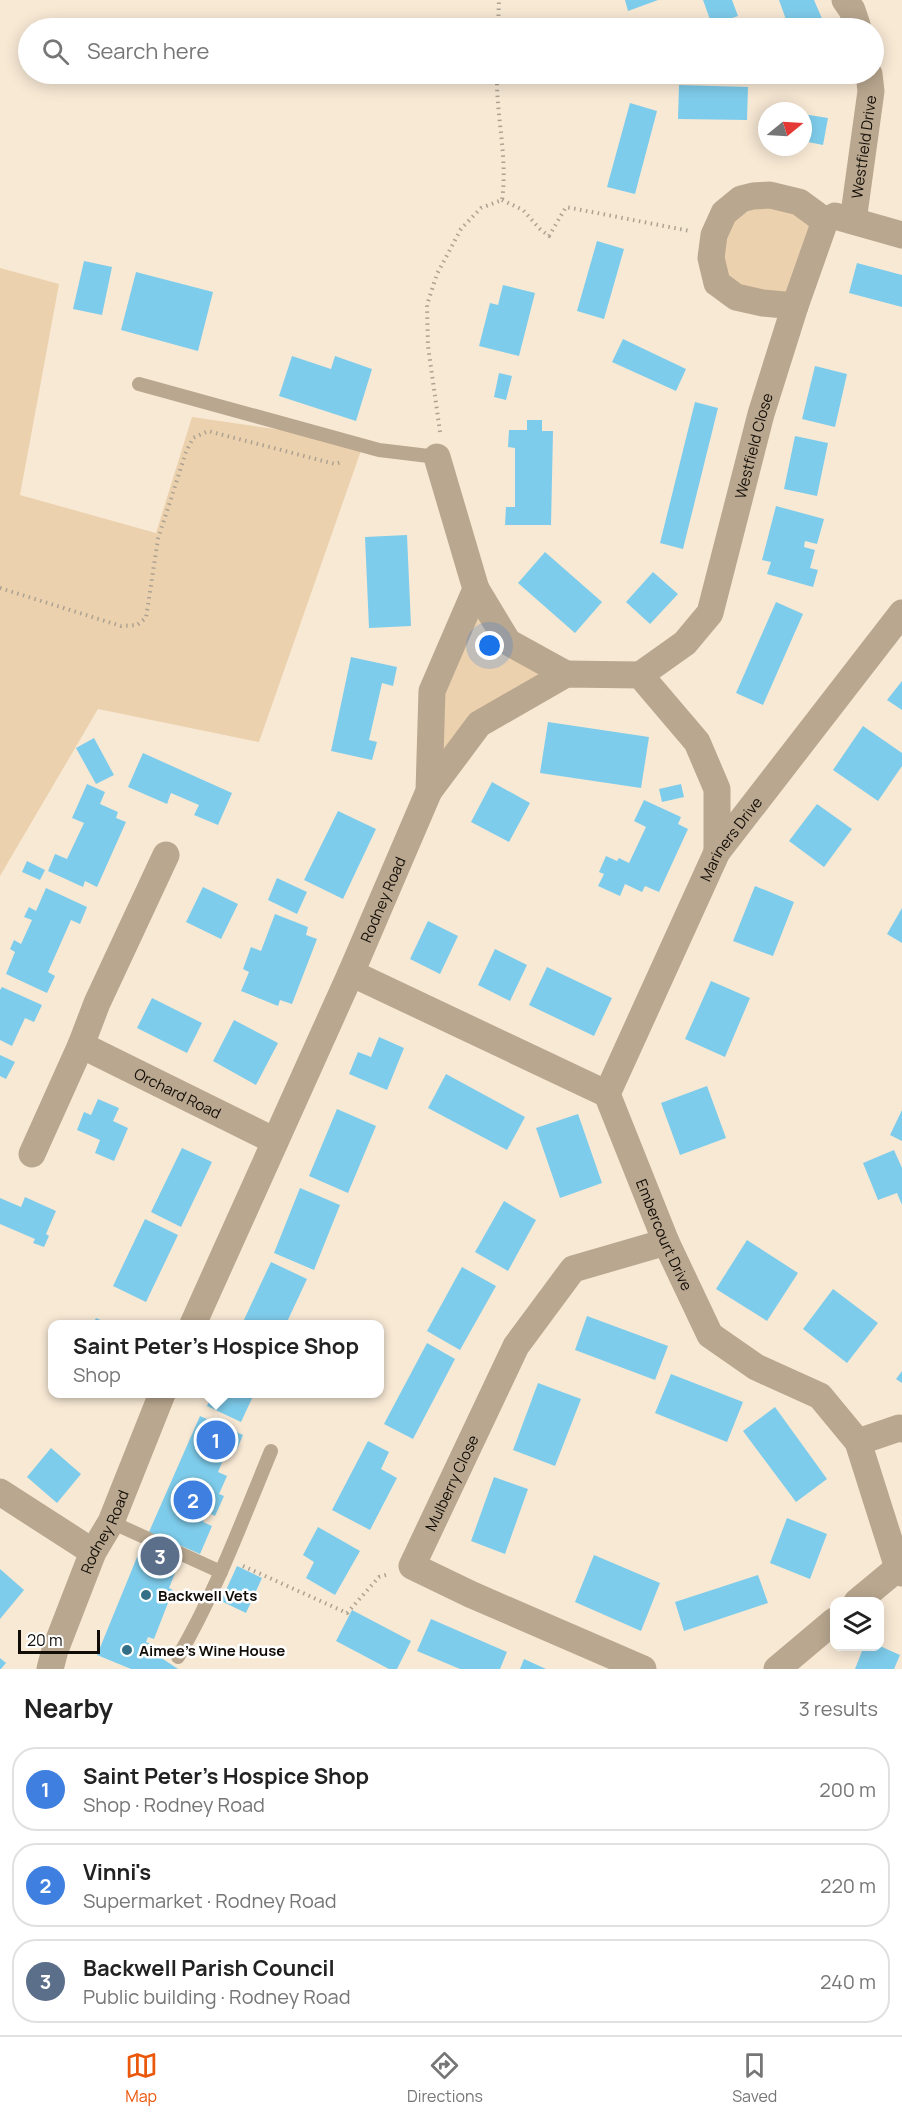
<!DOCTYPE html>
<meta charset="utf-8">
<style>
:root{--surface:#fff;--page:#f2f2f2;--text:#222;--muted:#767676;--line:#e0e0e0;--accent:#ea580c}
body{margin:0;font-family:Manrope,sans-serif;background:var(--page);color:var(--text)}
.controls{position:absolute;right:18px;bottom:18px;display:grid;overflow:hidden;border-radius:12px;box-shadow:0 3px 15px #0003}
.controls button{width:54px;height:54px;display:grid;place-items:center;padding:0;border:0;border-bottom:2px solid var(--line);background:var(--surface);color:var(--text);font:30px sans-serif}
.compass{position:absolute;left:758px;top:102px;width:54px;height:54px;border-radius:50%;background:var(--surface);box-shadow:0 3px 15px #0003;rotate:72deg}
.scale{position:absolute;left:18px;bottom:15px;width:82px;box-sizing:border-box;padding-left:6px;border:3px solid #110c06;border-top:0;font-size:16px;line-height:21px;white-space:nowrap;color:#110c06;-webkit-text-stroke:4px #fff;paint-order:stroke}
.you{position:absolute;left:490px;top:646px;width:21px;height:21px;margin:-15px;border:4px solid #fff;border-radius:50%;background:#1a73e8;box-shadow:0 0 0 9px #1a73e833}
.badge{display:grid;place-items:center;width:39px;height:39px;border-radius:50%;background:var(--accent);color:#fff;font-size:20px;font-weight:700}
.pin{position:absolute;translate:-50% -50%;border:3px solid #fff;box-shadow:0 2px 6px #0006}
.popup{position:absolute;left:48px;top:1320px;width:336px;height:78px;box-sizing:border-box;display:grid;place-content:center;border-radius:12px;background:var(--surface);filter:drop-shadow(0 2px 4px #0005);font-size:20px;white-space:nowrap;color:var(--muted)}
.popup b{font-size:22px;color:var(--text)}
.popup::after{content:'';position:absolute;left:50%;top:100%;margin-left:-12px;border:12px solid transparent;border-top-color:var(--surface)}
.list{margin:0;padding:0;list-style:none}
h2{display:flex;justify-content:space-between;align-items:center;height:78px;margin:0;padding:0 24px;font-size:26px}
h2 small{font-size:20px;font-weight:400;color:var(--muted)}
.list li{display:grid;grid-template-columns:39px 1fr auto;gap:18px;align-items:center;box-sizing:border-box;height:84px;margin:0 12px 12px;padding:0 12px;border:2px solid var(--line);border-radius:24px}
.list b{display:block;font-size:22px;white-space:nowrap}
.list p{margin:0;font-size:20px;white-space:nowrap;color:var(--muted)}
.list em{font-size:20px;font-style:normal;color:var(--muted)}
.icon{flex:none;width:33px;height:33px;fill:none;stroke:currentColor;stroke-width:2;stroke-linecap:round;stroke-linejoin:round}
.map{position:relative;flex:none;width:902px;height:1669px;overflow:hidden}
.search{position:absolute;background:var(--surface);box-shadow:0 3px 15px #0003;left:18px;right:18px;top:18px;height:66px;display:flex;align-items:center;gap:15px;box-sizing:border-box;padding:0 21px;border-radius:33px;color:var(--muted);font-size:22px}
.sheet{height:366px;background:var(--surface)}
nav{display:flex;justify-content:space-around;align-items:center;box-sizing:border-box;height:84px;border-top:2px solid var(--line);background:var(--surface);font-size:16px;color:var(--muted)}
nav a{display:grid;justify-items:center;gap:3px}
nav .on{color:var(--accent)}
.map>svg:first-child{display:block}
.green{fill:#ecd1ae}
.building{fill:#7ecceb}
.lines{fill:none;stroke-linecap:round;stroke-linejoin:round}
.path{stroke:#ada292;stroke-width:4;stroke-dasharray:1.5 4.5;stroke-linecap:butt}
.service{stroke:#b9a78f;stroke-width:14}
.minor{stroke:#b9a78f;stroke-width:27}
.poi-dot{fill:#337087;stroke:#fff;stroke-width:2}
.labels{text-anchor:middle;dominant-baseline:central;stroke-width:5;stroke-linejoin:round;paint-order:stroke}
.street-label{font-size:15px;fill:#110c06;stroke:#fff}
.poi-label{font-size:15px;font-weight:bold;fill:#110c06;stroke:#fff;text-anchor:start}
</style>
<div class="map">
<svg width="902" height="1669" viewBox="0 0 902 1669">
<rect width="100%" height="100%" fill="#f8e9d5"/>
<g class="green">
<path d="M741,199l84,22 -30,85 -59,-9 -22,-62z"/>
<path d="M0,268l59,16 -39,211 136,38 36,-116 172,25 -105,300 -161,-33 -98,167z"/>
<path d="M476,589l32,53 57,33 -86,49 -50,67 3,-100z"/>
</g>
<g class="building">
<path d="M625,0h33l-30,11z"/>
<path d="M703,0h29l6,16 -26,9z"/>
<path d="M779,0h35l12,28h-37z"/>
<path d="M679,85l69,2 -1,33 -69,-1z"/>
<path d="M630,103l27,8 -22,83 -28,-7z"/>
<path d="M803,114l25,4 -5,27 -20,-4z"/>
<path d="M597,241l27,8 -20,70 -27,-8z"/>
<path d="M84,261l28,6 -10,48 -29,-6z"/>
<path d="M857,263l45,12v32l-53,-14z"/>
<path d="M136,272l77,20 -15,59 -77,-21z"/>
<path d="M503,285l32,8 -16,63 -40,-10 11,-43 8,2z"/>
<path d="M623,339l63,30 -10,22 -64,-29z"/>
<path d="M292,356l39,13 4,-13 37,13 -16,52 -77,-25z"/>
<path d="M815,366l32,8 -12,53 -33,-8z"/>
<path d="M499,373l13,3 -6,24 -12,-3z"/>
<path d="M695,402l23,6 -35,141 -23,-6z"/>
<path d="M527,420h15v11h11l-2,94h-46l1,-18h9v-59l-7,-1 1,-17h18z"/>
<path d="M795,436l33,7 -11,53 -33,-7z"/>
<path d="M776,506l48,13 -7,25 -12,-3 -1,6 11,3 -5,18 8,2 -5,17 -46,-13 4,-12 -9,-2z"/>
<path d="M407,535l4,91 -42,2 -4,-91z"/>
<path d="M545,552l57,50 -27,31 -57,-50z"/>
<path d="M653,572l25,22 -28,30 -24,-22z"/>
<path d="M776,602l27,12 -40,91 -27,-12z"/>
<path d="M351,657l46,10 -4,19 -11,-3 -13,57 8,2 -5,18 -41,-9z"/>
<path d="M902,681v29l-15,-10z"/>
<path d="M548,722l101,15 -8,51 -101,-15z"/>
<path d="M863,726l39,27v13l-24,35 -45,-31z"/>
<path d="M94,738l20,37 -18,9 -20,-36z"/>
<path d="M143,753l89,40 -14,32 -24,-10 5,-10 -28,-12 -4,11 -39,-17z"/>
<path d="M492,782l38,21 -21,39 -38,-20z"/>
<path d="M87,784l18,8 -5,12 18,8 -2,6 10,4 -29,65 -12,-6 -2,6 -35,-16 7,-17 12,5 17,-36 -12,-5z"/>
<path d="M681,784l3,13 -22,5 -3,-13z"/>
<path d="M644,800l37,17 -3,7 10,5 -29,63 -14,-6 -3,6 -17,-8 -5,12 -22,-10 6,-12 -5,-2 7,-16 11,5 2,-3 10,5 17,-36 -12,-6z"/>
<path d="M817,804l35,25 -28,38 -35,-26z"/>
<path d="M338,811l38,18 -33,70 -39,-19z"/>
<path d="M27,861l18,9 -5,10 -18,-8z"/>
<path d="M277,878l30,14 -10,22 -29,-14z"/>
<path d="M755,886l39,16 -21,54 -40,-15z"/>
<path d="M203,887l35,17 -17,35 -35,-17z"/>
<path d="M46,888l41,19 -7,17 -9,-4 -23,52 7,4 -8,17 -41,-19 9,-22 -5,-3 4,-9 7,4 11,-24 -8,-3 5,-10 7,4z"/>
<path d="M902,908v35l-15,-9z"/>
<path d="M275,914l33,13 -2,8 11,4 -25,65 -12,-4 -2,6 -37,-15 8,-19 -6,-3 8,-22 10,4z"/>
<path d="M428,921l30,15 -18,38 -30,-15z"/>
<path d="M495,949l32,16 -17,36 -32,-16z"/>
<path d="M547,967l65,31 -18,38 -65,-31z"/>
<path d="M711,981l39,17 -25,59 -40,-18z"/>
<path d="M2,987l40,18 -8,17 -9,-4 -13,28 -12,-6v-50z"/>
<path d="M152,998l50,25 -15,30 -50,-25z"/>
<path d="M234,1020l44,23 -22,42 -43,-24z"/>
<path d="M379,1037l25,11 -17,42 -38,-16 9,-22 13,5z"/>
<path d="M0,1055l15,7 -9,17 -6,-3z"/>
<path d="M446,1074l79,43 -18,33 -79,-42z"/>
<path d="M707,1086l19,52 -46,17 -19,-52z"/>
<path d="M98,1099l21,9 -6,13 15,7 -14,33 -19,-8 5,-13 -23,-10 7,-18 7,3z"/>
<path d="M337,1109l39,17 -28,67 -39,-17z"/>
<path d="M902,1110v31l-12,-6z"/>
<path d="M578,1114l24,69 -42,15 -24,-70z"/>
<path d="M182,1148l30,14 -31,65 -30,-15z"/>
<path d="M894,1150l8,18v37l-5,-12 -19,7 -15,-37z"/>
<path d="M300,1188l40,17 -26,65 -40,-17z"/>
<path d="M25,1197l31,14 -10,23 3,2 -5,11 -11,-4 2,-4 -35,-15v-26l21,9z"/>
<path d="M504,1201l32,19 -28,51 -33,-19z"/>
<path d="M145,1219l33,16 -32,67 -33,-16z"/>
<path d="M747,1240l51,33 -31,48 -51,-32z"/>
<path d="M271,1262l36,17 -21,45h-44z"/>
<path d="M462,1267l34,19 -36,64 -33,-19z"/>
<path d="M833,1289l45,34 -31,40 -44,-34z"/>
<path d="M587,1316l81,30 -13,34 -80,-30z"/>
<path d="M96,1318l14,6h-17z"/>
<path d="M427,1343l28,16 -42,80 -29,-15z"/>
<path d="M902,1371v12l-6,-4z"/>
<path d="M671,1374l72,28 -16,40 -72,-29z"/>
<path d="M538,1383l43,16 -26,67 -42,-16z"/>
<path d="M212,1394h42l-13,28 -34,-16z"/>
<path d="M775,1407l52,72 -31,23 -53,-71z"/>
<path d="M200,1416l43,19 -6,14 -8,-3 -11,26 9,4 -8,18 5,2 -9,20 -8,-4 -4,10 9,4 -12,28 -51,-22z"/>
<path d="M368,1441l21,11 -8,17 16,9 -27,52 -38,-20z"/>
<path d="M51,1448l30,26 -24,29 -30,-26z"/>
<path d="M494,1477l34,12 -23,65 -34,-13z"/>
<path d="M787,1518l40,16 -17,45 -40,-16z"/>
<path d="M318,1527l42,24 -25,44 -29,-17 8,-16 -11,-7z"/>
<path d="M142,1545l38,16 -11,27 4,2 -19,49 -6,-2 -2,5 11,5 -3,6 24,16h-47l-34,-14z"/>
<path d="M594,1555l66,28 -19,48 -66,-29z"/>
<path d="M237,1566l25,12 -16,35 -25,-12z"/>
<path d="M0,1569l24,21 -24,29z"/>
<path d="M758,1575l10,28 -84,28 -9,-29z"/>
<path d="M352,1610l59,31 -14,28h-8l-53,-28z"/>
<path d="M431,1619l76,33 -7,17h-40l-43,-18z"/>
<path d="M864,1646h16l20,9 -6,14h-39z"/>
<path d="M0,1658l6,5 -5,6h-1z"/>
<path d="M524,1659l22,10h-26z"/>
</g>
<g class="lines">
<g class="path">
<path d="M498,28l1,-28"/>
<path d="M502,200l21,10 17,19 9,7 17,-29 124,24"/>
<path d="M440,432l-12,-86 -1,-41 10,-31 24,-45 20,-21 21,-8c6,-42 -6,-84 -5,-126"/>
<path d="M0,588l121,38 16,-1 9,-7 12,-79 28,-87 7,-14 15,-7 127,33 7,-2"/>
<path d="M243,1566l104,47 32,-36 10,-3"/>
</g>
<g class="service">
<path d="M139,384l240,66 58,7"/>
<path d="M111,1522l110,50"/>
<path d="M178,1657c38,-65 64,-136 93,-206"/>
</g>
<g class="minor">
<path d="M845,0l7,10 6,18"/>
<path id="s1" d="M853,221l18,-130 -2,-17"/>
<path d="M795,306l-32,-3 -27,-6 -19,-14 -6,-25 3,-23 10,-22 17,-14 12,-3 17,-1 29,7 26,19"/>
<path d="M476,589l32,53 58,32"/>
<path id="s2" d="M640,675l45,-32 25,-30 51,-199 34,-108 30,-85 10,-5 67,19"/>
<path d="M429,791l50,-67 87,-50 74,1 57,67 20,47v63"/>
<path id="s3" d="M351,973l256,121 59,148 44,93 46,32 64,29 38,46 40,126 4,5"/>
<path id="s4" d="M81,1045l194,96"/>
<path id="s5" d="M607,1094l110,-242 185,-239"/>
<path d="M32,1154l49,-109 16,-42 69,-148"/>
<path id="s6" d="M193,1324l158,-351 78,-182 3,-100 44,-102 -39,-132"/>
<path d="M858,1442l41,-14 3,1"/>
<path d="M0,1492l93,60"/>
<path d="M857,1602l41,-34"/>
<path id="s7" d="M50,1669l5,-19 38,-98 18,-30 51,-128"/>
<path id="s8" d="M643,1669l-173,-75 -58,-28 104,-220 57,-77 93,-27"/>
<path d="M777,1669l57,-48"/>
</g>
</g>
<g class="poi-dot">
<circle cx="146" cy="1595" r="6"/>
<circle cx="127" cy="1650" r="6"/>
</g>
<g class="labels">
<g class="street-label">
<text stroke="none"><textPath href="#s1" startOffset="75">Westfield Drive</textPath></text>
<text stroke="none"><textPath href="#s2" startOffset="267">Westfield Close</textPath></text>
<text stroke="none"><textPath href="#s5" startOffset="284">Mariners Drive</textPath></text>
<text stroke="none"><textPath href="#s6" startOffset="465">Rodney Road</textPath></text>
<text stroke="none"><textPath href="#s4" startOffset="108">Orchard Road</textPath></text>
<text stroke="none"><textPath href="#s3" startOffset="435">Embercourt Drive</textPath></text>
<text stroke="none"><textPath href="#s8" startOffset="345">Mulberry Close</textPath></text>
<text stroke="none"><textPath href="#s7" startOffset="148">Rodney Road</textPath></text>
</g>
<g class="poi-label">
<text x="158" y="1595">Backwell Vets</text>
<text x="139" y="1650">Aimee's Wine House</text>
</g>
</g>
</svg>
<div class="controls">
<button><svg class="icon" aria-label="layers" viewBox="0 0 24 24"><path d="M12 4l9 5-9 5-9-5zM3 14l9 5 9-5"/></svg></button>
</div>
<svg class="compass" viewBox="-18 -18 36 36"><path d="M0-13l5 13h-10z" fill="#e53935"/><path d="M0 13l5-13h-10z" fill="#767676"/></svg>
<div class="scale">20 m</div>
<div class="you"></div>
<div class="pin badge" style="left:216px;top:1440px;background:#3f7fe0">1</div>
<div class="popup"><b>Saint Peter's Hospice Shop</b>Shop</div>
<div class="pin badge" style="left:193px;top:1500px;background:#3f7fe0">2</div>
<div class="pin badge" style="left:160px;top:1556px;background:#5c6f8a">3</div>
<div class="search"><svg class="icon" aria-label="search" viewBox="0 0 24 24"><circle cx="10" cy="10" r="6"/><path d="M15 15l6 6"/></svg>Search here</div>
</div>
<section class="sheet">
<h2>Nearby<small>3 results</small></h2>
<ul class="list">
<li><span class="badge" style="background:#3f7fe0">1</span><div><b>Saint Peter's Hospice Shop</b><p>Shop · Rodney Road</p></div><em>200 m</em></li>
<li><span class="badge" style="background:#3f7fe0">2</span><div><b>Vinni's</b><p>Supermarket · Rodney Road</p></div><em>220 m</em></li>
<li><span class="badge" style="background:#5c6f8a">3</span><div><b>Backwell Parish Council</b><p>Public building · Rodney Road</p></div><em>240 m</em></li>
</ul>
</section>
<nav>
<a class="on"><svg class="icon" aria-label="map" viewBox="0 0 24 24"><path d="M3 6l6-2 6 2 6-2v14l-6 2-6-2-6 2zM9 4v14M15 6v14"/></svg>Map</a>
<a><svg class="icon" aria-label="directions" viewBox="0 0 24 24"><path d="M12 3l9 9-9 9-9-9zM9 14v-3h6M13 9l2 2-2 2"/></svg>Directions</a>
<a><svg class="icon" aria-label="saved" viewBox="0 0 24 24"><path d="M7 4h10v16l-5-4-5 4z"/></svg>Saved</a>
</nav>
